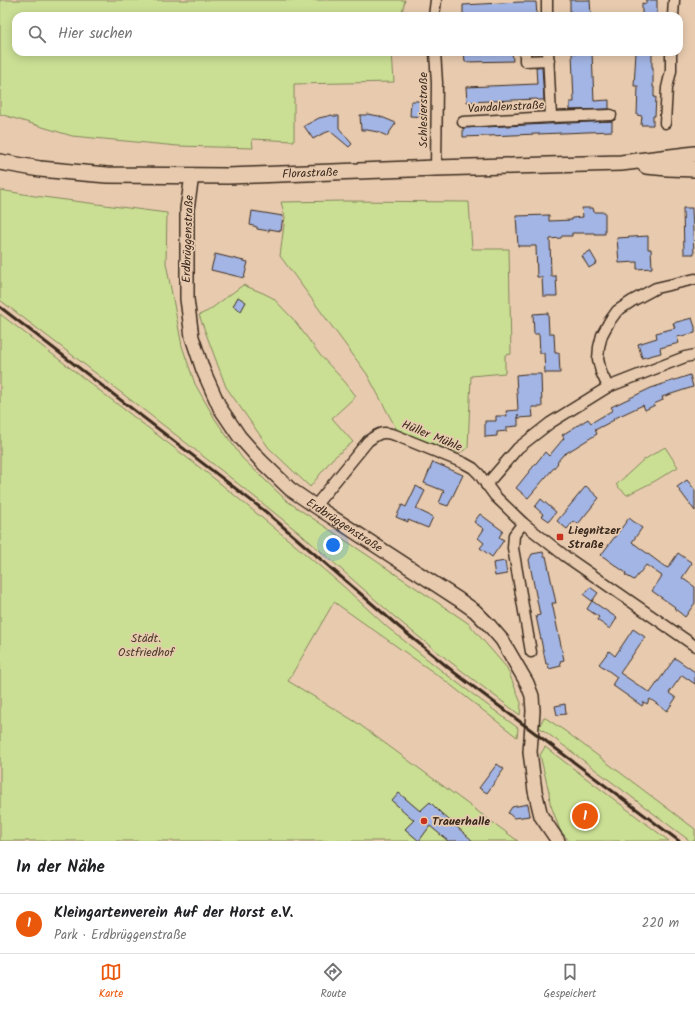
<!DOCTYPE html>
<html lang="de">
<meta charset="utf-8">
<style>
:root{--surface:#fff;--page:#f2f2f2;--text:#202124;--muted:#757577;--line:#e0e0e0;--accent:#ea580c}
body{margin:0;font-family:Kalam,sans-serif;background:var(--page);color:var(--text)}
.you{position:absolute;left:333px;top:545px;width:14px;height:14px;margin:-10px;border:3px solid #fff;border-radius:50%;background:#1a73e8;box-shadow:0 0 0 6px #1a73e833}
.badge{display:grid;place-items:center;width:26px;height:26px;border-radius:50%;background:var(--accent);color:#fff;font-size:13px;font-weight:700}
.pin{position:absolute;translate:-50% -50%;border:2px solid #fff;box-shadow:0 1px 4px #0006}
.list{margin:0;padding:0;list-style:none}
h2{display:flex;justify-content:space-between;align-items:center;height:52px;margin:0;padding:0 16px;font-size:17px}
h2 small{font-size:13px;font-weight:400;color:var(--muted)}
.list li{display:grid;grid-template-columns:26px 1fr auto;gap:12px;align-items:center;box-sizing:border-box;height:60px;padding:0 16px;border-top:1px solid var(--line)}
.list b{display:block;font-size:15px;white-space:nowrap}
.list p{margin:0;font-size:13px;white-space:nowrap;color:var(--muted)}
.list em{font-size:13px;font-style:normal;color:var(--muted)}
.icon{flex:none;width:22px;height:22px;fill:none;stroke:currentColor;stroke-width:2;stroke-linecap:round;stroke-linejoin:round}
.map{position:relative;flex:none;width:695px;height:841px;overflow:hidden}
.search{position:absolute;background:var(--surface);box-shadow:0 2px 10px #0003;left:12px;right:12px;top:12px;height:44px;display:flex;align-items:center;gap:10px;box-sizing:border-box;padding:0 14px;border-radius:12px;color:var(--muted);font-size:15px}
.sheet{height:112px;background:var(--surface)}
nav{display:flex;justify-content:space-around;align-items:center;box-sizing:border-box;height:56px;border-top:1px solid var(--line);background:var(--surface);font-size:11px;color:var(--muted)}
nav a{display:grid;justify-items:center;gap:2px}
nav .on{color:var(--accent)}
.map>svg:first-child{display:block}
.green{fill:#cadf94;stroke:#828459}
.building{fill:#a3b5e4;stroke:#3b2a1e}
.lines{fill:none;stroke-linecap:round;stroke-linejoin:round}
.minor-casing{stroke:#3b2a1e;stroke-width:13}
.tertiary-casing{stroke:#3b2a1e;stroke-width:16}
.secondary-casing{stroke:#3b2a1e;stroke-width:18}
.minor{stroke:#e8cbaf;stroke-width:10}
.tertiary{stroke:#e8cbaf;stroke-width:13}
.secondary{stroke:#e8cbaf;stroke-width:15}
.rail{stroke:#3b2a1e;stroke-width:3}
.poi-dot{fill:#c8321e;stroke:#e8cbaf;stroke-width:1.5}
.labels{text-anchor:middle;dominant-baseline:central;stroke-width:3.5;stroke-linejoin:round;paint-order:stroke}
.street-label{font-size:12px;fill:#3b2a1e;stroke:#e8cbaf}
.poi-label{font-size:12px;font-weight:bold;fill:#3b2a1e;stroke:#e8cbaf;text-anchor:start}
.park-label{font-size:12px;fill:#493c2a;stroke:#e8cbaf}
</style>
<div class="map">
<svg width="695" height="841" viewBox="0 0 695 841">
<rect width="100%" height="100%" fill="#e8cbaf"/>
<filter id="ink" filterUnits="userSpaceOnUse"><feTurbulence type="fractalNoise" baseFrequency=".025" numOctaves="2"/><feDisplacementMap in="SourceGraphic" scale="8" xChannelSelector="R" yChannelSelector="G"/><feConvolveMatrix kernelMatrix="1 2 1 2 8 2 1 2 1" color-interpolation-filters="sRGB"/></filter>
<g filter="url(#ink)">
<g class="green">
<path d="M0,0h405l-4,16h-385v36h376l2,30 -100,2v57l-42,-2 1,9 -75,-2 -106,-10 -72,-22z"/>
<path d="M0,190l35,6 132,17 -1,50 16,83 13,38 20,35 27,39 45,43 181,122 39,45 14,35 -1,12c-42,-32 -84,-63 -124,-97 -31,-27 -61,-55 -93,-82 -99,-81 -201,-158 -303,-236z"/>
<path d="M345,201l124,1 3,47h37l2,105 -6,1v18l-34,3 -3,72 -9,5 -61,-21 -31,-58 -87,-118 5,-39 -4,-15z"/>
<path d="M243,285l20,8 10,5 21,22 26,35 25,27 11,14 -24,22 21,24 -21,17 -22,28 -41,-39 -43,-61 -27,-72 9,-4z"/>
<path d="M0,314l216,166 80,66 47,40 44,41 60,48 71,53 -1,9 -74,-58 -109,-77 -46,79 68,41 162,119h-518z"/>
<path d="M665,447l13,20 -23,14 -28,14 -11,-10 26,-24z"/>
<path d="M544,717l21,14 130,98v12h-5l-151,-114z"/>
<path d="M545,747l124,94h-100l-9,-11 -10,-27 -1,-11 -9,-37z"/>
</g>
<g class="building">
<path d="M570,0h20l1,16h-21z"/>
<path d="M646,0h11v16h-15v-13l4,1z"/>
<path d="M520,2h16l1,14h-74v-11z"/>
<path d="M464,52h48l1,9 -48,1z"/>
<path d="M592,52l2,49 15,-1v9l-39,1v-8h4l-2,-49z"/>
<path d="M636,52l16,1v14h1v20h1v10h2l-1,19h-2v9h-12l1,-9 -5,-1 1,-29h-4z"/>
<path d="M536,67h6l2,33h-7v-1l-70,3 -1,-15 71,-3z"/>
<path d="M411,101h15v16l-16,-1z"/>
<path d="M367,114l12,2 17,7 -9,13 -9,-4 -11,-2h-6l-1,-15h6z"/>
<path d="M332,115l1,1h6v12l13,16 -3,3 -19,-16 -8,3 -9,5 -9,-13 15,-8z"/>
<path d="M612,121v10l-149,6v-9l85,-4z"/>
<path d="M582,208h11l1,4h11v22h-10l-1,-1h-22v3h-10l-1,2 -11,1 1,37h5l1,20h-14l-1,-19h-5l-1,-31h-18l-2,-30 33,-1v6l23,-1v-2l11,-1z"/>
<path d="M683,208h9l2,46h-10z"/>
<path d="M252,211l31,5 -2,15 -12,-2v2l-12,-2v-2l-7,-2z"/>
<path d="M648,236v13h3l1,19 -15,1v-7l-18,1 -2,-25z"/>
<path d="M590,251l7,12 -8,5 -7,-12z"/>
<path d="M215,254l33,8 -4,16 -33,-8z"/>
<path d="M238,297l8,5 -5,9 -8,-5z"/>
<path d="M548,313l1,20h5l1,20h4l1,20h-15l-1,-20h-4l-1,-19h-5l-1,-20z"/>
<path d="M692,318l3,9v6l-18,4 2,6 -19,5 1,5 -19,5 -4,-14 19,-6 -1,-5 19,-5 -2,-5z"/>
<path d="M526,374h15l1,33h-10l1,10 -15,1v-4v12l-11,1v4l-10,1v4l-12,1v-16h11v-5h11l-1,-5 12,-1 -2,-35z"/>
<path d="M690,375l3,12 -31,10 1,3 -9,4 1,1 -10,5 -2,-5 -30,14 1,1 -19,10 2,4 -34,21 -6,7 1,1 -30,35 -12,-10 29,-36 4,4 15,-18 -2,-3 26,-16 3,4 22,-13 -2,-3 40,-19z"/>
<path d="M433,462l30,13 -15,31 -9,-3 5,-12 -20,-8z"/>
<path d="M687,480l8,10v21l-18,-24z"/>
<path d="M416,486l9,5 -9,18 17,8 -5,11 -20,-8v2l-12,-5 6,-12 4,2z"/>
<path d="M586,486l13,12 -21,26 -4,-3 -7,8 -10,-8z"/>
<path d="M541,499l15,13 -7,9 -7,-5 1,-2 -8,-7z"/>
<path d="M480,514l23,17 -4,6 5,3 -12,17 -12,-9 4,-5 -6,-5 6,-9 -10,-7z"/>
<path d="M629,518l13,10 -10,14 32,24 4,2 10,-15 14,10 -10,15 13,9v16l-10,14 -11,-9 1,-1 -23,-16 10,-15 -16,-11 -12,15 -9,-5 1,-2 -25,-18z"/>
<path d="M543,552l1,5 2,-1 10,47h-4l12,57 -4,1 1,5 -12,3 -1,-5h-2l-10,-48 4,-1 -11,-55 3,-6z"/>
<path d="M505,561l2,13 -12,2 -2,-13z"/>
<path d="M590,587l8,6 -6,8 -8,-6z"/>
<path d="M592,601l25,17 -7,11 -13,-9 2,-3 -12,-8z"/>
<path d="M633,629l12,8 -25,36 30,20 25,-35 20,14v12l-13,-9 -13,18 7,5 -9,13 -17,-12 -3,5 -3,-2 -2,4 -30,-21 5,-8 -18,-13 10,-13 6,5z"/>
<path d="M565,704l1,10 -9,1 -2,-9z"/>
<path d="M497,764l7,5 -17,24 -8,-5z"/>
<path d="M399,793l21,18 10,-9 11,11 32,28h-25l-18,-15 -11,15 -14,-12 9,-9 -22,-19z"/>
<path d="M528,804l2,12 -16,2 -6,-5 4,-6z"/>
</g>
<g class="lines">
<g class="minor-casing">
<g id="minor">
<path d="M547,0v16"/>
<path d="M434,16l2,-16"/>
<path d="M673,16l1,-16"/>
<path d="M435,52l2,31 -1,85"/>
<path d="M525,52v9l24,-1"/>
<path d="M551,117l60,-2"/>
<path d="M463,122l88,-5 -3,-65"/>
<path d="M665,123l2,-35 4,-17v-19"/>
<path d="M608,387l-7,-15 -3,-13 1,-12 3,-12 7,-13 8,-11 15,-10 24,-13 39,-9"/>
<path d="M486,485l32,-37 32,-25 58,-36 77,-30 10,-2"/>
<path d="M315,506l53,-65c11,-8 14,-10 27,-6l69,28 9,5 6,6 16,22 28,27 42,33 130,90"/>
<path d="M523,523l-9,12 -1,13 18,104"/>
</g>
</g>
<g class="tertiary-casing">
<g id="tertiary">
<path id="s1" d="M192,176l-5,33v90l5,38 11,33 17,38 19,28 22,25 29,28 25,17 143,93 17,12 14,14 13,15 25,43 5,13 1,15 -3,41 5,39 6,25 17,25"/>
</g>
</g>
<g class="secondary-casing">
<g id="secondary">
<path id="s2" d="M0,162l40,7 32,3 35,3 121,1 208,-8 185,-5 74,-9"/>
<path d="M646,166l22,2 27,1"/>
</g>
</g>
<use href="#minor" class="minor"/>
<use href="#tertiary" class="tertiary"/>
<use href="#secondary" class="secondary"/>
<path class="rail" d="M0,307l266,205 133,115 56,46 224,168"/>
</g>
</g>
<g class="poi-dot">
<rect x="556" y="533" width="8" height="8" rx="2"/>
<circle cx="424" cy="821" r="4"/>
</g>
<g class="labels">
<g class="street-label">
<text transform="translate(506 107) rotate(-3)">Vandalenstraße</text>
<text transform="translate(423 110) rotate(-90)">Schlesierstraße</text>
<text stroke="none"><textPath href="#s2" startOffset="311">Florastraße</textPath></text>
<text transform="translate(188 239) rotate(-88)">Erdbrüggenstraße</text>
<text transform="translate(432 436) rotate(22)">Hüller Mühle</text>
<text stroke="none"><textPath href="#s1" startOffset="411">Erdbrüggenstraße</textPath></text>
</g>
<g class="poi-label">
<text x="568" y="530">Liegnitzer<tspan x="568" dy="14">Straße</tspan></text>
<text x="432" y="821">Trauerhalle</text>
</g>
<g class="park-label">
<text x="146" y="638">Städt.<tspan x="146" dy="14">Ostfriedhof</tspan></text>
</g>
</g>
</svg>
<div class="you"></div>
<div class="pin badge" style="left:585px;top:816px">1</div>
<div class="search"><svg class="icon" aria-label="search" viewBox="0 0 24 24"><circle cx="10" cy="10" r="6"/><path d="M15 15l6 6"/></svg>Hier suchen</div>
</div>
<section class="sheet">
<h2>In der Nähe<small></small></h2>
<ul class="list">
<li><span class="badge">1</span><div><b>Kleingartenverein Auf der Horst e.V.</b><p>Park · Erdbrüggenstraße</p></div><em>220 m</em></li>
</ul>
</section>
<nav>
<a class="on"><svg class="icon" aria-label="map" viewBox="0 0 24 24"><path d="M3 6l6-2 6 2 6-2v14l-6 2-6-2-6 2zM9 4v14M15 6v14"/></svg>Karte</a>
<a><svg class="icon" aria-label="directions" viewBox="0 0 24 24"><path d="M12 3l9 9-9 9-9-9zM9 14v-3h6M13 9l2 2-2 2"/></svg>Route</a>
<a><svg class="icon" aria-label="saved" viewBox="0 0 24 24"><path d="M7 4h10v16l-5-4-5 4z"/></svg>Gespeichert</a>
</nav>
